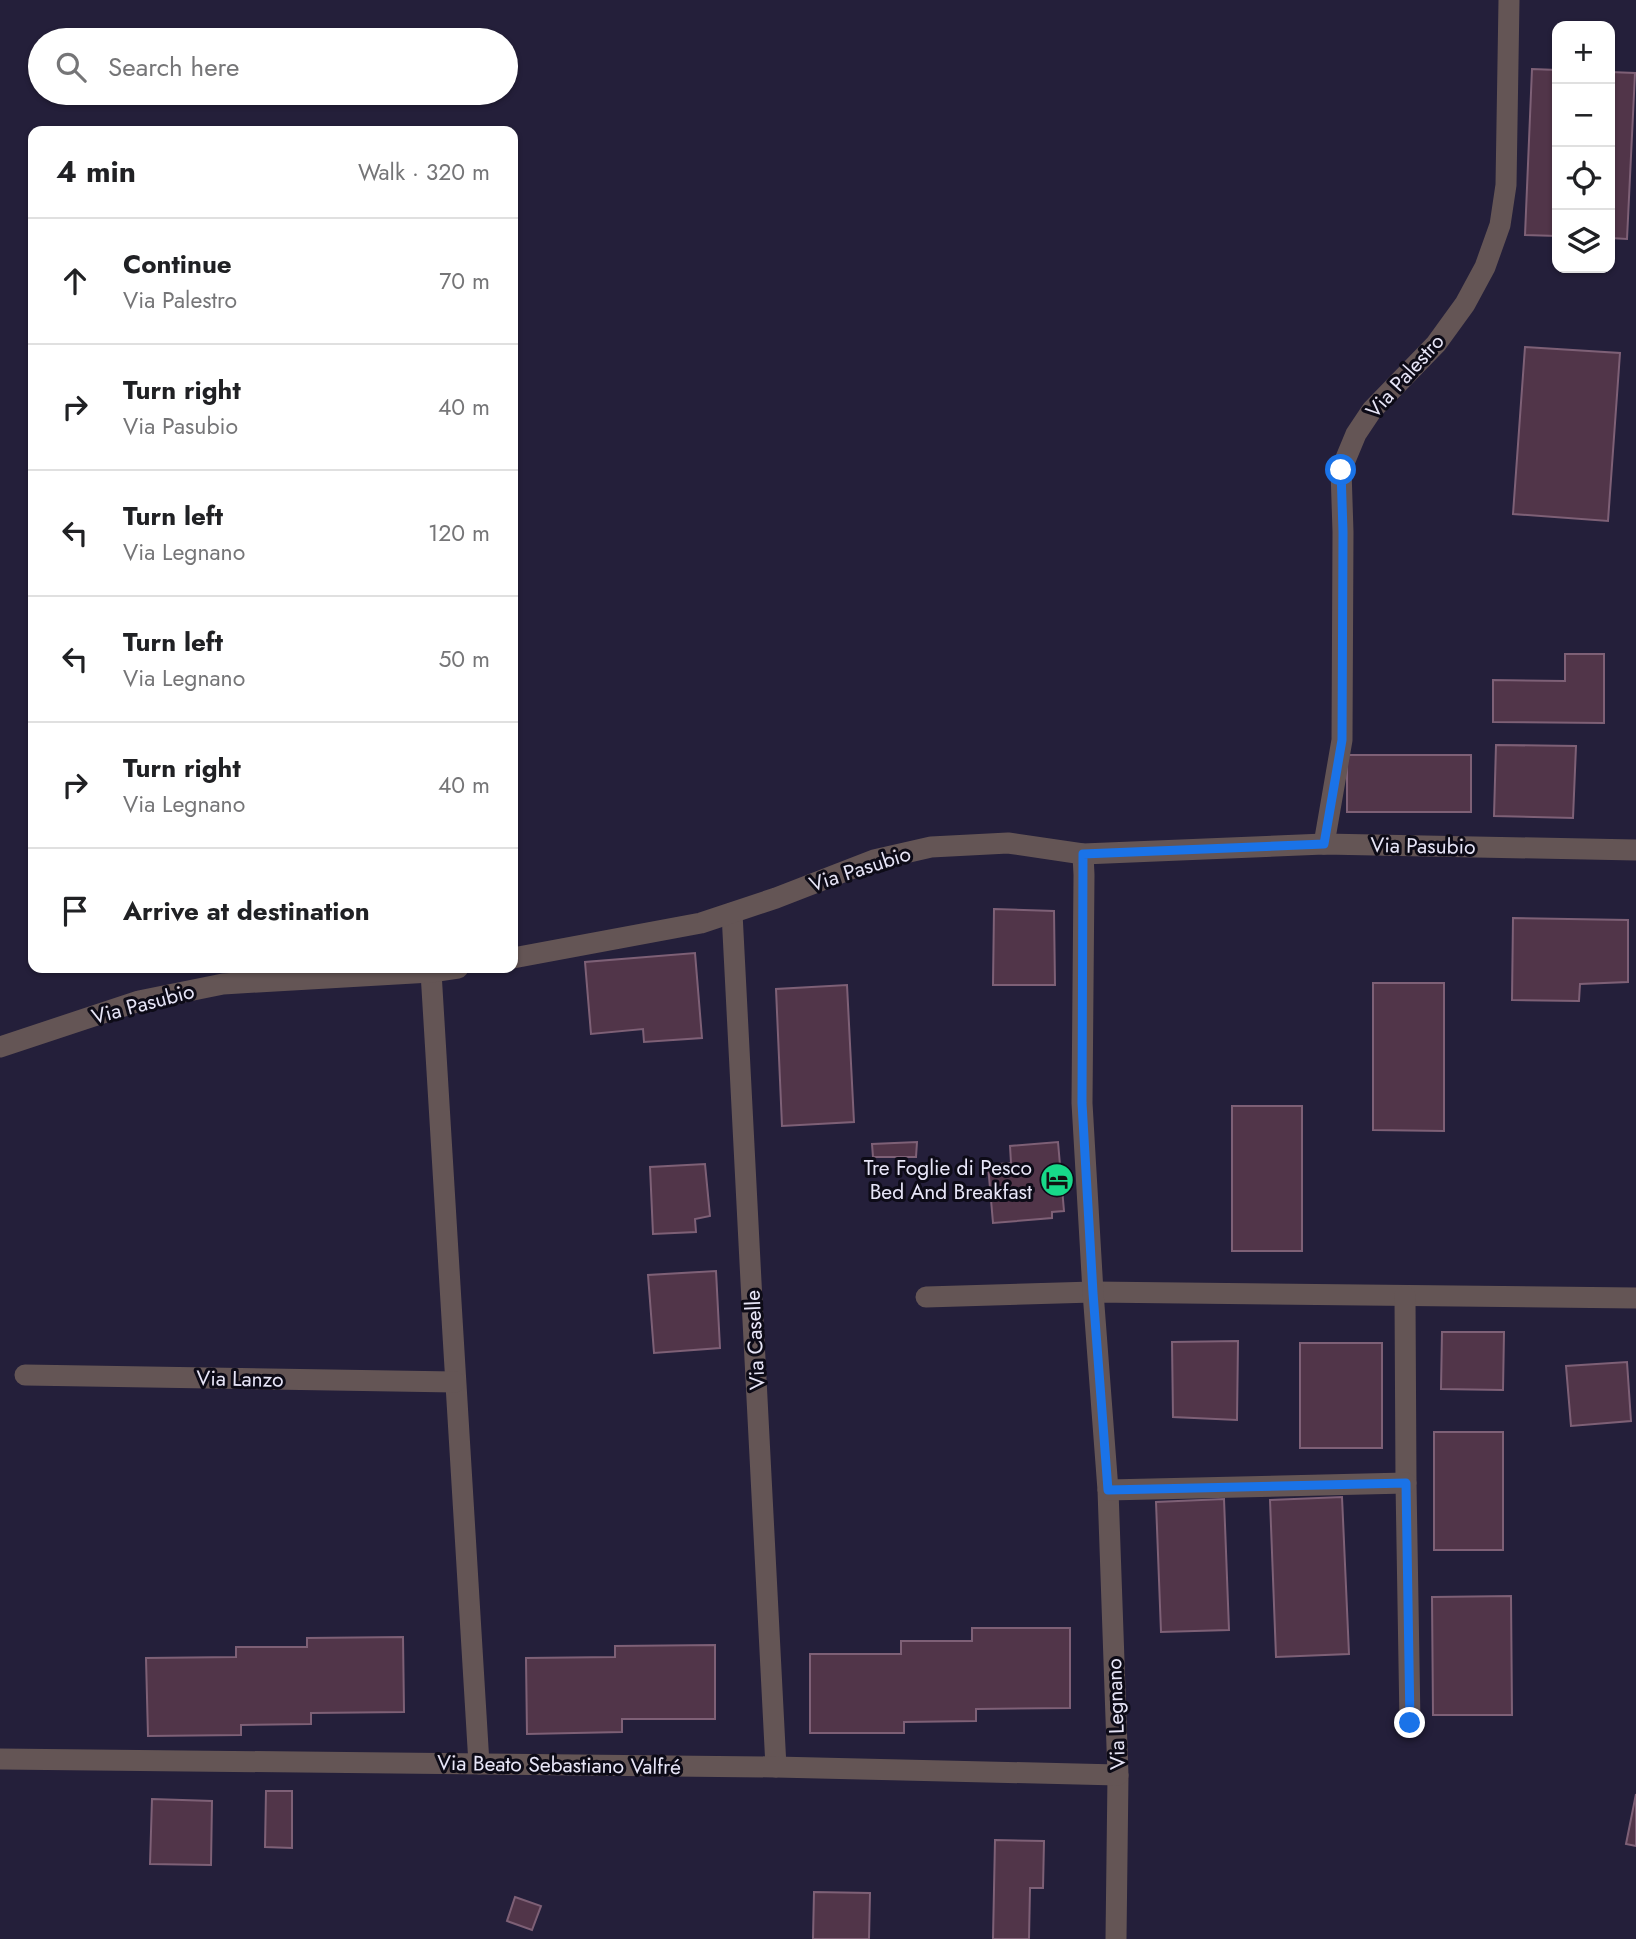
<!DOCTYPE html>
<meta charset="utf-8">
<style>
:root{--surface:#fff;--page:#f6f6f6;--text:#202124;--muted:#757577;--line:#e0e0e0}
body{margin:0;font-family:Jost,sans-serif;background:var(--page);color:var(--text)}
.controls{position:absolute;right:21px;top:21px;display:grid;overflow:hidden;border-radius:14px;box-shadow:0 2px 5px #0004}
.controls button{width:63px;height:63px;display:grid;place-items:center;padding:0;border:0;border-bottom:2px solid var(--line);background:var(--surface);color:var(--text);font:35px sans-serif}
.stop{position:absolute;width:21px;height:21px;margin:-16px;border:5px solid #1a73e8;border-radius:50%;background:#fff}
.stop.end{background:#1a73e8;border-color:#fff;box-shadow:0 2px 7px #0008}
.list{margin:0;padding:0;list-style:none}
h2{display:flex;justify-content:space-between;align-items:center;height:91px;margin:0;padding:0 28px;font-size:30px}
h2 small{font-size:23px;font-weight:400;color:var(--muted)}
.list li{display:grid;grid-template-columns:46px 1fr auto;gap:21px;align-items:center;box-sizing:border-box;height:126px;padding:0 28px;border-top:2px solid var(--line)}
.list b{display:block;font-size:26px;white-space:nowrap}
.list p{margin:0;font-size:23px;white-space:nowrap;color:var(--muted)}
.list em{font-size:23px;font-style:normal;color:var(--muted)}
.icon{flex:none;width:38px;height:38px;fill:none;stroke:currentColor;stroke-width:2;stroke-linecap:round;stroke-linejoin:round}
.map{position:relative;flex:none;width:1636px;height:1939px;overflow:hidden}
.search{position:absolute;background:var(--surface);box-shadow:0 2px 5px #0004;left:28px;top:28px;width:490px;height:77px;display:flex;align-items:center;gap:18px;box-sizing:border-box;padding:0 24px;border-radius:38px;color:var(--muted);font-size:26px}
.panel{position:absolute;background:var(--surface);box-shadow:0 2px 5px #0004;left:28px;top:126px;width:490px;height:847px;border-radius:14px}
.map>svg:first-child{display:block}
.building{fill:#513549;stroke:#7e6076;stroke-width:2}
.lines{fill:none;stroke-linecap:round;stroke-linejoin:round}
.lane{stroke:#645555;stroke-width:21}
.street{stroke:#645555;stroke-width:21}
.route{stroke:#1a73e8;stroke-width:9}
.labels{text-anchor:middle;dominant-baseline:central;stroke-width:6;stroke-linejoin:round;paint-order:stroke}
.street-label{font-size:21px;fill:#e7e5f7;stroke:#0d0b17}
.poi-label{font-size:21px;fill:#e7e5f7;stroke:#0d0b17;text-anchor:end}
</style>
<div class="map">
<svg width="1636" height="1939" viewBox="0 0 1636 1939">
<rect width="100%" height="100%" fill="#241f3a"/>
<g class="building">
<path d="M1532,69l25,1v166l-32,-1z"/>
<path d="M1610,72l25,1 -8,166 -17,-1z"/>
<path d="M1525,347l95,6 -12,168 -95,-7z"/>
<path d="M1565,654h39v69l-111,-1v-42l72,1z"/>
<path d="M1496,745l80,1 -3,72 -79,-2z"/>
<rect x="1347" y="755" width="124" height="57"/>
<path d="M994,909l60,2 1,74h-62z"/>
<path d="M1513,918l115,2v62l-48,2 -1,17 -67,-1z"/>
<path d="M695,953l7,85 -58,4 -1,-13 -52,5 -6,-72z"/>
<path d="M1373,983h71v148l-71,-1z"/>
<path d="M847,985l7,137 -72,4 -6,-137z"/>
<rect x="1232" y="1106" width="70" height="145"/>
<path d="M917,1142l-1,15h-43l-1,-13z"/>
<path d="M1058,1142l6,69 -12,1v6l-59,5 -5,-58 23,-2 -1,-17z"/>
<path d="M705,1164l5,52 -15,3 1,13 -43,2 -3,-67z"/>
<path d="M716,1271l4,77 -66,5 -6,-78z"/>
<path d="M1442,1332h62l-1,58 -62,-1z"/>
<path d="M1238,1341l-1,79 -64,-3 -1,-75z"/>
<rect x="1300" y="1343" width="82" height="105"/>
<path d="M1627,1362l4,59 -60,5 -5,-60z"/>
<rect x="1434" y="1432" width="69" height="118"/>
<path d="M1342,1497l7,157 -73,3 -6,-157z"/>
<path d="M1224,1499l5,131 -68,2 -5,-130z"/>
<path d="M1511,1596l1,119h-79l-1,-118z"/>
<path d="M972,1628h98v80l-94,1v12l-72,1v11h-94v-79h91v-13h71z"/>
<path d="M403,1637l1,75 -93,1v11l-70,1v10l-93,1 -2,-78 90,-1v-10h71v-9z"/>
<path d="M715,1645v74h-93v13l-95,2 -1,-76 89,-1v-11z"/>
<path d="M266,1791h26v57l-27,-1z"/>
<path d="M1636,1794v52l-10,-2z"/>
<path d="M152,1799l60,2 -1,64 -61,-1z"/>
<path d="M995,1840l49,1 -1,47h-13l-1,51h-36z"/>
<path d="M814,1892l56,1 -1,46h-56z"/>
<path d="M515,1897l26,9 -9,24 -25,-9z"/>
</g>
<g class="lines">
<path class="lane" d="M926,1297l167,-5 543,6"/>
<g class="street">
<path d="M1324,844l18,-104 1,-208 -2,-62 15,-36 16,-24 64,-66 29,-40 20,-37 15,-42 6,-40 3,-185"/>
<path d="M1083,854l1,21 -2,228 11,189 15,198 10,285 -2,164"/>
<path d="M732,913l44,854"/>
<path d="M513,958l188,-35 75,-25 98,-38 57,-13 77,-4 75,11 241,-10 312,6"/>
<path d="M431,972l48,792"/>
<path d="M0,1047l139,-46 84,-17 208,-12 27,-4"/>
<path d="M1405,1296l1,187 4,240"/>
<path d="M25,1375l430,7"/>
<path d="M1108,1490l298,-7"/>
<path d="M0,1759l776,8 342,8"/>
</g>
</g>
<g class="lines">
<path class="route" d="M1341,470l2,62 -1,208 -18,104 -241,10 -1,249 11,190 15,197 298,-7 4,240"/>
</g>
<defs>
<g id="hotel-disc" transform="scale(1.75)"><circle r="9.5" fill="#17d989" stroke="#0d0b17"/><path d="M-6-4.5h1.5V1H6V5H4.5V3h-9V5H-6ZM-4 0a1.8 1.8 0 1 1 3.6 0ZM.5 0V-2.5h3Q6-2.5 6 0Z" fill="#111"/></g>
</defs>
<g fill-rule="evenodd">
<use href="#hotel-disc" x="1057" y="1180"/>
</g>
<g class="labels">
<g class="street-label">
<text transform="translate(1405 376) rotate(-48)">Via Palestro</text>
<text transform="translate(1423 846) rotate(1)">Via Pasubio</text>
<text transform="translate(860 869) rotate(-18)">Via Pasubio</text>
<text transform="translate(143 1004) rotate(-15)">Via Pasubio</text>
<text transform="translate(755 1340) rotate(-93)">Via Caselle</text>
<text transform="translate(240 1379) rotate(1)">Via Lanzo</text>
<text transform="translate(1116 1714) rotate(-92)">Via Legnano</text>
<text transform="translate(559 1765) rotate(1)">Via Beato Sebastiano Valfré</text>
</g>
<g class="poi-label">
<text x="1032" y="1168">Tre Foglie di Pesco<tspan x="1032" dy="24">Bed And Breakfast</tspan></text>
</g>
</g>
</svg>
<div class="controls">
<button>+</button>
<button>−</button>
<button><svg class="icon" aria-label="locate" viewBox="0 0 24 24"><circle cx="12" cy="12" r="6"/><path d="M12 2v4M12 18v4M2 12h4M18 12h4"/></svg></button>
<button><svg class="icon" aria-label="layers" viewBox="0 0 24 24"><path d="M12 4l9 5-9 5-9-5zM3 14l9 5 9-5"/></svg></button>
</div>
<div class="stop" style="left:1341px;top:470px"></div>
<div class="stop end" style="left:1410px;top:1723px"></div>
<div class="search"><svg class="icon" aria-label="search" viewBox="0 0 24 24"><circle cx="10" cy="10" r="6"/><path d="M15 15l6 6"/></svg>Search here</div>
<section class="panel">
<h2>4 min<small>Walk · 320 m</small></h2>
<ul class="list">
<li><svg class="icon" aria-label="ahead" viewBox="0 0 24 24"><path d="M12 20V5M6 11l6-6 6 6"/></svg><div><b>Continue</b><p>Via Palestro</p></div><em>70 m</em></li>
<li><svg class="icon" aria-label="right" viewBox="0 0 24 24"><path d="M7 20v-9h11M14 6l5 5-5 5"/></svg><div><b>Turn right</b><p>Via Pasubio</p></div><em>40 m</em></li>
<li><svg class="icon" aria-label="left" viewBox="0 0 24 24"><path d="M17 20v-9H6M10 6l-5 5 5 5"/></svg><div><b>Turn left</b><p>Via Legnano</p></div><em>120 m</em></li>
<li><svg class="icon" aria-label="left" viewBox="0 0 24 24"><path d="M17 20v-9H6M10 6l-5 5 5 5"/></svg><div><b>Turn left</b><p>Via Legnano</p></div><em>50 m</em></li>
<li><svg class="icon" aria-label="right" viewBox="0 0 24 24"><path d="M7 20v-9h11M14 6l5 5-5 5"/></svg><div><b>Turn right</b><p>Via Legnano</p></div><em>40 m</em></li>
<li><svg class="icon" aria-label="arrive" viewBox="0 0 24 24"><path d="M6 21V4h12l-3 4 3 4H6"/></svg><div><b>Arrive at destination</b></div></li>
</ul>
</section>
</div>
